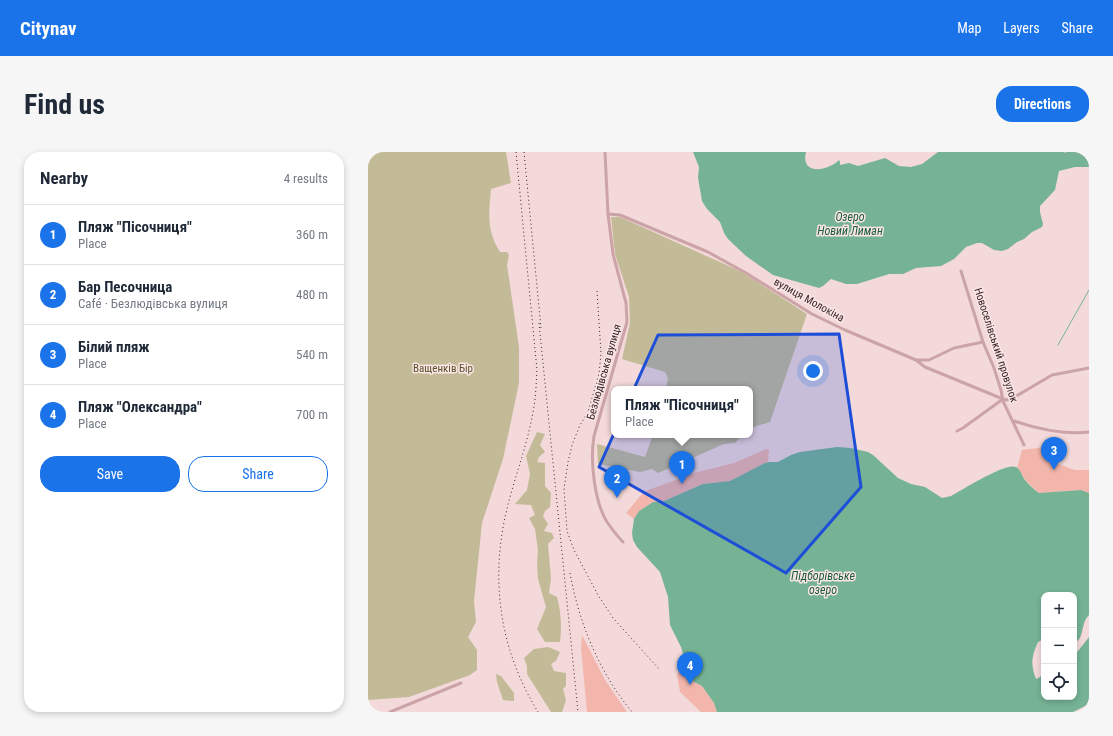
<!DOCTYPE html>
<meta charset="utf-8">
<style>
:root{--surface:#fff;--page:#f6f6f7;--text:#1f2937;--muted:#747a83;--line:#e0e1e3;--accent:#1a73e8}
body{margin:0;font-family:"Roboto Condensed",sans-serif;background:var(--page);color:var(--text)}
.controls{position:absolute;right:12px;bottom:12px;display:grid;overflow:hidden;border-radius:8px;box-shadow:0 2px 6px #0003}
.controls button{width:36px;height:36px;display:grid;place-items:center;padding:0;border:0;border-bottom:1px solid var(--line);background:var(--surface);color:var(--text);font:20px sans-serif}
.you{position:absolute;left:445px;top:219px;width:14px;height:14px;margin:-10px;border:3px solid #fff;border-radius:50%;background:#1a73e8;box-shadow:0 0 0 6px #1a73e833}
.badge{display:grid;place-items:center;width:26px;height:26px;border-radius:50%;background:var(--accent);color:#fff;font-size:13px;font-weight:700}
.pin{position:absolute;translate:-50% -33px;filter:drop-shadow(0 1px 2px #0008)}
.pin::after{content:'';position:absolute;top:21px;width:14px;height:12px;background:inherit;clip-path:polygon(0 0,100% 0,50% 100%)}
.popup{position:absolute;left:243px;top:234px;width:142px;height:52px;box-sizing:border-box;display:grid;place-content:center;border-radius:8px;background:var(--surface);filter:drop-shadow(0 1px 3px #0005);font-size:13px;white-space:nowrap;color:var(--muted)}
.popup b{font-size:15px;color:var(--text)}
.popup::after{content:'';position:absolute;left:50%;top:100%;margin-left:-8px;border:8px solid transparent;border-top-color:var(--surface)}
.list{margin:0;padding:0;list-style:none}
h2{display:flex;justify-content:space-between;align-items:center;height:52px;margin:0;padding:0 16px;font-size:17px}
h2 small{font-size:13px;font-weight:400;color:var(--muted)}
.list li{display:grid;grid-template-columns:26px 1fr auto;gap:12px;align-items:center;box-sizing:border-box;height:60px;padding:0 16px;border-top:1px solid var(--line)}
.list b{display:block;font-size:15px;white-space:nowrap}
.list p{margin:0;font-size:13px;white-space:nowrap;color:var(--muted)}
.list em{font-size:13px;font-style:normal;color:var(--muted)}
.actions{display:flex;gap:8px;padding:12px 16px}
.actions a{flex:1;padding:9px 0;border:1px solid var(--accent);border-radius:16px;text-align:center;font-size:14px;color:var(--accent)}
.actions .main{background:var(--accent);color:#fff}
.icon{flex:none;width:22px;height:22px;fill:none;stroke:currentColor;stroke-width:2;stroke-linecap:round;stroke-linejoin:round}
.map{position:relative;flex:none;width:721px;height:560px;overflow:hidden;border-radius:16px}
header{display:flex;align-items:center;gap:24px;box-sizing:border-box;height:56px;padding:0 20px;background:var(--accent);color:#fff}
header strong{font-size:19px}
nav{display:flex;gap:22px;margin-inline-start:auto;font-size:14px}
.intro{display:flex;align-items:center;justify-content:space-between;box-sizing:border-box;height:96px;padding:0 24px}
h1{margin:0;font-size:28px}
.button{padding:10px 18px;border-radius:16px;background:var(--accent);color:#fff;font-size:14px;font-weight:700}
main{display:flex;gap:24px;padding:0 24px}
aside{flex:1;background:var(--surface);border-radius:16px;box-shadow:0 2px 6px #0003}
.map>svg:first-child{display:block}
.green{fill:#c3bb98}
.sand{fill:#f2b6ac}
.water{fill:#76b395}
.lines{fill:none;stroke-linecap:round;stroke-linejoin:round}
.stream{stroke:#76b395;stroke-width:1}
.minor{stroke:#cca4a7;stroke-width:3}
.rail{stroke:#37262a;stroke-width:1;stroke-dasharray:1 3;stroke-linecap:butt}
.marked{fill:#1d4ed8;fill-opacity:0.2;stroke:#1d4ed8;stroke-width:3;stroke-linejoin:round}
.labels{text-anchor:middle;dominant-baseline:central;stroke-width:3;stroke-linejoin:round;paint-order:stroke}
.street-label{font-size:11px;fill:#37262a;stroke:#fbe6e5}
.park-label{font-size:11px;fill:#575028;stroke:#fbe6e5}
.water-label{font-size:12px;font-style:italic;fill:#195c3d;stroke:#fbe6e5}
</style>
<header>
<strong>Citynav</strong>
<nav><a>Map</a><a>Layers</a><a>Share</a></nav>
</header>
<div class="intro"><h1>Find us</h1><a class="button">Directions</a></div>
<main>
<aside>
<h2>Nearby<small>4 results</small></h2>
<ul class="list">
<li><span class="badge">1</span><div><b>Пляж &quot;Пісочниця&quot;</b><p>Place</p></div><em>360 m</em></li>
<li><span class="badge">2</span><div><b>Бар Песочница</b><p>Café · Безлюдівська вулиця</p></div><em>480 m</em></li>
<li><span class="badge">3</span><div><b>Білий пляж</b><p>Place</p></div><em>540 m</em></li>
<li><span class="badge">4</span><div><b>Пляж &quot;Олександра&quot;</b><p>Place</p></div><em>700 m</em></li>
</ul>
<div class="actions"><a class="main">Save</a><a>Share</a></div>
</aside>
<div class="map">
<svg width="721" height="560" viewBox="0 0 721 560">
<rect width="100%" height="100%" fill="#f3d9d9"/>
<g class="green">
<path d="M0,0h138l5,31 -20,6c-2,24 -5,41 9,63h7l2,3 -2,10 12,82v36l-16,76 -21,64 -8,78 2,21 -8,15 9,13v20l-7,5 -61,22 -41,3z"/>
<path d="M243,65h9l122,55 65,42 -37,108 -20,6v-39h-84l2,-11 -3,-6 -43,-13 8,-36 -1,-26 -14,-43z"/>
<path d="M169,280l8,2 -5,11 5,7 -6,5 -2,5 8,1v23l6,7 -1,14 -5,4 -2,5 5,8 -4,7 8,2 2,5 -6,6 3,35 -2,14 8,4c4,15 5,30 3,45h-15l-8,-13 9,-22 -8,-28 -1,-15 1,-14 -3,-21 -6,-11 6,-3 -4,-10 -16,-1 12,-14 3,-16 -4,-18z"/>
<path d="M285,283h89l-7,8 -11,1 -66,29 -6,-4 -12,3 -42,-8 -1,-20 48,13z"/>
<path d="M180,495l12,5 -4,9 -5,3 3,7 12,2v13l-3,3 3,11 -4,12h-11l-24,-38v-8l-3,-8 10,-9z"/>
<path d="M128,522l5,2 13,17v8l-11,-1 -6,-18z"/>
</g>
<g class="sand">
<path d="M677,295l8,15 22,8h14v23l-8,-3 -42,3 -13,-12 -9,-13 5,-18z"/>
<path d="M398,297l3,1 -1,12 -38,19 -27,3 -39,17 -11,1 -14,9 -5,8 -8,-6 15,-18 7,-5 50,-18 36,-9z"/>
<path d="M214,483l23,45 22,32h-40l-6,-64z"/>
<path d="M317,506l3,14 7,11 7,3 12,17 3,9h-16l-21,-20 -3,-17z"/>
</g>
<g class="water">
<path d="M325,0h113c-6,24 22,19 33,8l1,2v3l9,-2 9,3 27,-8 14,8 12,1 11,-3 16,-12h126l1,1 1,-1h23v15h-14l-16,4 -4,19 -15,16v6l3,12 -1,3 -10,5 -8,7 -7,3 -9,7 -6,2 -8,-1 -12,-7h-5l-11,4 -12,12 -13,7 -25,2 -13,6h-14l-32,10h-11l-15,-5 -8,7 -4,2 -46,-13 -27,-19 -18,-17 -4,-6 -4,-11 -13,-13 -5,-8 -4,-23 1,-11z"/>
<path d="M469,295l14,1 17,4 5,3 25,23 13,6 14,3 17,11 9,-2c11,-6 55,-34 65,-29 5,3 6,9 9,13 4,5 10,10 14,13l42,-3 8,3v122c-9,9 -4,24 -15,28v-48h-30v44l-6,3c-6,14 -8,21 -2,37l4,-2 4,-5v25h30v-41l15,-19v67l-16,8h-356l-3,-9 -12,-17 -8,-4 -4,-4 -9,-31 -11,-22 -2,-28 -8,-25 -23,-25 -4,-7 -1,-7 2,-14 5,-8 14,-9 11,-1 39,-17 27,-3 35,-18 4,-1h9l13,-7 9,-3z"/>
</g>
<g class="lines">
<path class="stream" d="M690,193l31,-55"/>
<g class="minor">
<path d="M237,0l3,62 5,40 13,49 1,19 -33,114c-4,24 0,65 13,86 5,7 10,14 16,20"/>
<path d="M240,62l12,1 88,37 38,21 66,41 33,16 71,30 9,7 78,32"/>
<path d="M593,119l22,71 11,26 7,22 2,11 21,44"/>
<path d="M548,208h13l25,-12 29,-6"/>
<path d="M646,269c22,8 52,14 75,11"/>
<path d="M589,279l6,-3 40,-29 4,1 6,-2 39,-23 37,-7"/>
<path d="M0,555l6,5"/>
<path d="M22,560l71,-29"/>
</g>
<g class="rail">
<path d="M148,0l21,218c-1,14 -1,28 -4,42 -5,29 -15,56 -23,85 -21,75 -13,148 28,215"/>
<path d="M156,0l17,176"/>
<path d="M229,139l4,62 -2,21 -11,38 -8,13 -8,20 -4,17 -4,27 3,42 7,19 24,45 15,23 47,52"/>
<path d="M171,171l39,389"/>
<path d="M202,421c9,50 29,99 62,139"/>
</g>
</g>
<path class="marked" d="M471,182l22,153 -75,86 -187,-106 59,-132z"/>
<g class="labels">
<g class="street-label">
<text transform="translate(441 148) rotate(29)">вулиця Молокіна</text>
<text transform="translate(628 193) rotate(72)">Новоселівський провулок</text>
<text transform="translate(236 220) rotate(-74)">Безлюдівська вулиця</text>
</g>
<g class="park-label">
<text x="75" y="216">Ващенків Бір</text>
</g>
<g class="water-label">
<text x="482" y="65">Озеро<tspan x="482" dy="14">Новий Лиман</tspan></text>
<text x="455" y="424">Підборівське<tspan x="455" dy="14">озеро</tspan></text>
</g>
</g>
</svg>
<div class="controls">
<button>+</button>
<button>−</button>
<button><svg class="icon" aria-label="locate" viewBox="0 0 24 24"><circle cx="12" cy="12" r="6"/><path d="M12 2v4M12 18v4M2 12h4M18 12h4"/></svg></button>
</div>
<div class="you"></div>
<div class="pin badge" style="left:314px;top:332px">1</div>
<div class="popup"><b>Пляж &quot;Пісочниця&quot;</b>Place</div>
<div class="pin badge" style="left:249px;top:346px">2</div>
<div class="pin badge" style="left:686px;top:318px">3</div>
<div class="pin badge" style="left:322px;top:533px">4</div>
</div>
</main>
